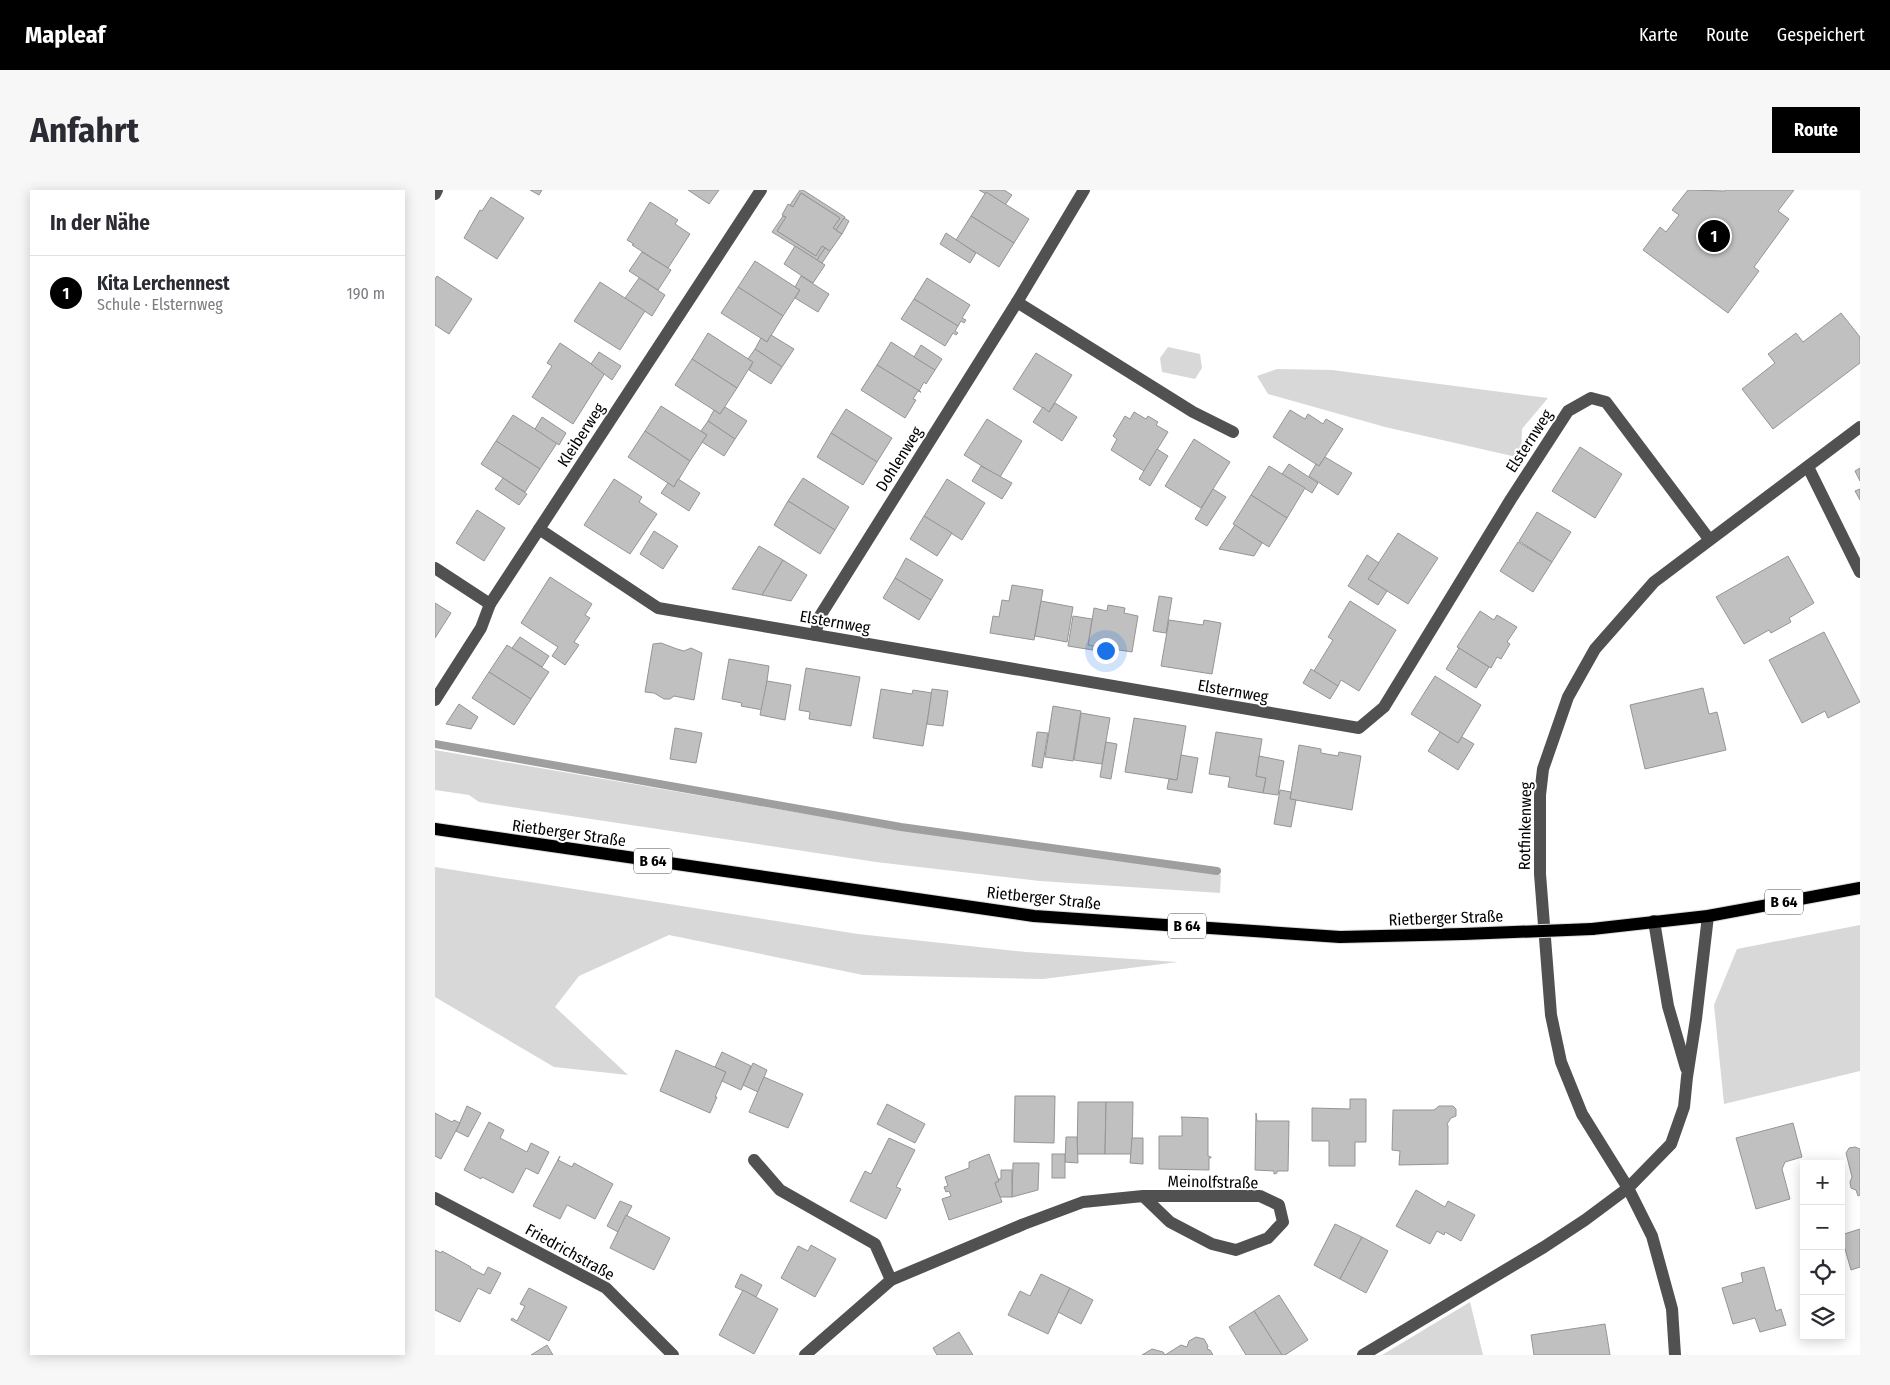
<!DOCTYPE html>
<html lang="de">
<meta charset="utf-8">
<style>
:root{--surface:#fff;--page:#f7f7f7;--text:#2b2b33;--muted:#7c7c81;--line:#e1e1e2;--accent:#000}
body{margin:0;font-family:"Fira Sans Condensed",sans-serif;background:var(--page);color:var(--text)}
.controls{position:absolute;right:15px;bottom:15px;display:grid;overflow:hidden;border-radius:0px;box-shadow:0 2px 12px #0003}
.controls button{width:45px;height:45px;display:grid;place-items:center;padding:0;border:0;border-bottom:1px solid var(--line);background:var(--surface);color:var(--text);font:25px sans-serif}
.you{position:absolute;left:670px;top:460px;width:18px;height:18px;margin:-12px;border:4px solid #fff;border-radius:50%;background:#1a73e8;box-shadow:0 0 0 8px #1a73e833}
.badge{display:grid;place-items:center;width:32px;height:32px;border-radius:50%;background:var(--accent);color:#fff;font-size:16px;font-weight:700}
.pin{position:absolute;translate:-50% -50%;border:2px solid #fff;box-shadow:0 1px 5px #0006}
.list{margin:0;padding:0;list-style:none}
h2{display:flex;justify-content:space-between;align-items:center;height:65px;margin:0;padding:0 20px;font-size:21px}
h2 small{font-size:16px;font-weight:400;color:var(--muted)}
.list li{display:grid;grid-template-columns:32px 1fr auto;gap:15px;align-items:center;box-sizing:border-box;height:75px;padding:0 20px;border-top:1px solid var(--line)}
.list b{display:block;font-size:19px;white-space:nowrap}
.list p{margin:0;font-size:16px;white-space:nowrap;color:var(--muted)}
.list em{font-size:16px;font-style:normal;color:var(--muted)}
.icon{flex:none;width:28px;height:28px;fill:none;stroke:currentColor;stroke-width:2;stroke-linecap:round;stroke-linejoin:round}
.map{position:relative;flex:none;width:1425px;height:1165px;overflow:hidden;border-radius:0px}
header{display:flex;align-items:center;gap:30px;box-sizing:border-box;height:70px;padding:0 25px;background:var(--accent);color:#fff}
header strong{font-size:24px}
nav{display:flex;gap:28px;margin-inline-start:auto;font-size:18px}
.intro{display:flex;align-items:center;justify-content:space-between;box-sizing:border-box;height:120px;padding:0 30px}
h1{margin:0;font-size:35px}
.button{padding:12px 22px;border-radius:0px;background:var(--accent);color:#fff;font-size:18px;font-weight:700}
main{display:flex;gap:30px;padding:0 30px}
aside{flex:1;background:var(--surface);border-radius:0px;box-shadow:0 2px 12px #0003}
.map>svg:first-child{display:block}
.green{fill:#d8d8d8}
.lines{fill:none;stroke-linecap:round;stroke-linejoin:round}
.stream{stroke:#9f9f9f;stroke-width:8}
.building{fill:#c0c0c0;stroke:#959595}
.major-casing{stroke:#dbdbdb;stroke-width:14}
.minor{stroke:#515151;stroke-width:12}
.major{stroke:#000;stroke-width:12}
.major-bridge-casing{stroke:#dbdbdb;stroke-width:14;stroke-linecap:butt}
.major-bridge{stroke:#000;stroke-width:12}
.labels{text-anchor:middle;dominant-baseline:central;stroke-width:4;stroke-linejoin:round;paint-order:stroke}
.shield{fill:#fff;stroke:#4c4c4c;stroke-width:1}
.shield-label{font-size:15px;font-weight:bold;fill:#000}
.street-label{font-size:16px;fill:#000;stroke:#fff}
</style>
<header>
<strong>Mapleaf</strong>
<nav><a>Karte</a><a>Route</a><a>Gespeichert</a></nav>
</header>
<div class="intro"><h1>Anfahrt</h1><a class="button">Route</a></div>
<main>
<aside>
<h2>In der Nähe<small></small></h2>
<ul class="list">
<li><span class="badge">1</span><div><b>Kita Lerchennest</b><p>Schule · Elsternweg</p></div><em>190 m</em></li>
</ul>
</aside>
<div class="map">
<svg width="1425" height="1165" viewBox="0 0 1425 1165">
<rect width="100%" height="100%" fill="#fff"/>
<g class="green">
<path d="M733,157l32,7 2,14 -7,11 -33,-7 -2,-14z"/>
<path d="M842,179l55,1 216,28 -26,31 -1,29 -136,-31 -117,-33 -11,-18z"/>
<path d="M0,560l383,66 403,59 -1,18 -180,-12 -164,-19 -397,-60 -10,-7 -34,-5z"/>
<path d="M0,677l423,67 168,18 152,10 -135,17 -180,-4 -194,-40 -90,41 -24,31 73,68 -74,-8 -119,-70z"/>
<path d="M1425,735v146l-136,33 -10,-99 23,-56z"/>
<path d="M1035,1112l13,53h-101z"/>
</g>
<g class="lines">
<path class="stream" d="M0,554l466,83 316,44"/>
</g>
<g class="building">
<path d="M95,0h12l-3,5z"/>
<path d="M253,0h31l-10,14z"/>
<path d="M365,0h3l42,27 -9,13 -3,-2 7,-10 -39,-25 -8,14 -3,-2z"/>
<path d="M544,0h25l8,5 -7,10z"/>
<path d="M1253,0l37,1 1,-1h68l-16,21 11,8 -35,48 5,4 -31,42 -85,-63 17,-23 6,5 13,-17 -7,-5z"/>
<path d="M551,2l43,27 -15,24 -43,-27z"/>
<path d="M366,3l39,25 -7,10 9,6 -12,17 -8,-5 -6,10 -39,-25 9,-14 -4,-2 6,-11 5,3z"/>
<path d="M56,7l33,21 -27,41 -33,-21 16,-28 2,1z"/>
<path d="M215,12l28,18 -3,4 15,10 -22,34 -36,-23 2,-1 -7,-4z"/>
<path d="M348,26l3,1 -9,14 39,25 6,-10 3,2 -8,12 -45,-28z"/>
<path d="M536,26l43,27 -15,24 -43,-27z"/>
<path d="M409,28l5,3 -7,13 -6,-4z"/>
<path d="M511,43l30,20 -6,10 -30,-19z"/>
<path d="M360,56l30,19 -12,18 -29,-19z"/>
<path d="M390,58l5,3 -8,12 -5,-3z"/>
<path d="M207,62l29,18 -13,20 -29,-19z"/>
<path d="M320,71l45,29 -17,26 -45,-29z"/>
<path d="M2,86l35,23 -23,35 -14,-9v-46z"/>
<path d="M366,86l28,18 -11,18 -23,-14 5,-8 -5,-3z"/>
<path d="M204,88l26,17 -13,21 -27,-18z"/>
<path d="M492,88l43,27 -8,13 4,2 -2,3 -3,-2 -3,5 -44,-27z"/>
<path d="M165,92l45,29 -25,39 -46,-29z"/>
<path d="M303,97l45,29 -16,26 -46,-29z"/>
<path d="M479,109l44,27 -3,5 3,2 -2,2 -3,-2 -8,13 -44,-27z"/>
<path d="M1406,123l19,24v26l-87,66 -31,-40 33,-26 -7,-9 28,-21 7,9z"/>
<path d="M273,143l45,29 -16,26 -45,-29z"/>
<path d="M336,145l23,14 -12,18 -27,-18 6,-11 6,4z"/>
<path d="M456,152l44,28 -9,14 -2,-2 -5,9 2,1 -44,-27z"/>
<path d="M125,153l45,30 -32,51 -41,-27 20,-31 -5,-3z"/>
<path d="M486,155l21,14 -7,11 -21,-13z"/>
<path d="M320,159l27,18 -11,17 -22,-14 4,-8 -5,-3z"/>
<path d="M164,162l22,14 -9,14 -21,-16z"/>
<path d="M601,163l36,22 -23,37 -36,-23z"/>
<path d="M257,169l45,29 -17,26 -45,-29z"/>
<path d="M442,175l44,27 -3,-1 -5,8 3,1 -11,18 -44,-28z"/>
<path d="M620,213l22,14 -15,24 -29,-19 10,-15 6,5z"/>
<path d="M226,216l46,29 -17,26 -45,-30z"/>
<path d="M290,217l22,14 -12,18 -27,-18 6,-11 6,4z"/>
<path d="M411,219l46,29 -15,24 -46,-29z"/>
<path d="M855,220l15,9 3,-5 15,10 3,-5 17,10 -24,37 -46,-29z"/>
<path d="M699,222l12,7 2,-3 10,6 -2,3 12,7 -24,39 -33,-21 6,-11 -4,-3 12,-20 5,3z"/>
<path d="M78,225l44,28 -17,26 -44,-28z"/>
<path d="M107,227l24,16 -7,12 -24,-16z"/>
<path d="M552,229l35,22 -22,36 -36,-22z"/>
<path d="M273,231l27,18 -11,17 -22,-14 5,-7 -6,-4z"/>
<path d="M210,241l45,30 -16,26 -46,-30z"/>
<path d="M396,243l46,29 -14,23 -46,-28z"/>
<path d="M759,249l36,23 -29,46 -36,-22z"/>
<path d="M61,251l44,28 -15,23 -44,-28z"/>
<path d="M1145,257l42,27 -27,44 -43,-27z"/>
<path d="M722,259l11,7 -18,30 -11,-7z"/>
<path d="M890,267l27,16 -14,22 -29,-19 7,-12 3,2z"/>
<path d="M854,274l29,19 -6,10 -30,-19z"/>
<path d="M546,276l31,17 -10,16 -30,-18z"/>
<path d="M834,276l36,22 -18,30 -36,-23z"/>
<path d="M1425,278v13l-5,-10z"/>
<path d="M68,288l24,16 -8,11 -24,-16z"/>
<path d="M368,288l46,29 -14,23 -47,-29z"/>
<path d="M179,289l28,18 -3,5 18,12 -27,40 -46,-29z"/>
<path d="M243,289l22,14 -11,18 -28,-18 7,-10 6,4z"/>
<path d="M512,289l38,24 -23,37 -38,-24z"/>
<path d="M778,299l13,8 -19,29 -12,-7z"/>
<path d="M1425,299v11l-5,-9z"/>
<path d="M816,305l36,23 -18,29 -36,-23z"/>
<path d="M353,311l47,29 -15,24 -46,-29z"/>
<path d="M42,320l28,18 -21,33 -28,-18z"/>
<path d="M1102,322l34,20 -19,30 -33,-21z"/>
<path d="M489,326l28,17 -15,23 -27,-17z"/>
<path d="M800,335l27,18 -8,13 -35,-7z"/>
<path d="M219,341l24,15 -15,23 -23,-15z"/>
<path d="M963,343l40,25 -30,46 -40,-25z"/>
<path d="M1083,352l34,20 -19,30 -33,-21z"/>
<path d="M324,356l24,14 -21,35 -30,-6z"/>
<path d="M932,365l12,8 -11,16 19,12 -9,14 -30,-19z"/>
<path d="M1353,366l26,47 -25,15 2,4 -20,11 -2,-3 -25,14 -28,-47z"/>
<path d="M471,368l37,22 -12,20 -36,-22z"/>
<path d="M348,370l24,15 -16,26 -29,-6z"/>
<path d="M115,387l42,27 -7,11 5,3 -16,24 5,3 -14,20 -13,-9 6,-9 -37,-24z"/>
<path d="M460,388l36,22 -12,20 -36,-22z"/>
<path d="M577,395l31,5 -9,50 -44,-7 3,-17 6,1 3,-17 7,1z"/>
<path d="M724,406l13,2 -6,35 -13,-2z"/>
<path d="M606,411l32,6 -6,35 -32,-6z"/>
<path d="M915,411l46,29 -37,61 -18,-11 -3,6 -24,-15 19,-31 -5,-3z"/>
<path d="M0,413l16,10 -16,25z"/>
<path d="M673,415l17,3 -1,5 14,3 -6,36 -44,-7 6,-37 13,3z"/>
<path d="M1045,421l14,9 3,-5 20,12 -10,15 3,2 -9,15 -4,-2 -6,11 -34,-21z"/>
<path d="M638,426l19,3 -4,26 5,1v4l-25,-4z"/>
<path d="M734,430l34,5 1,-5 17,3 -9,51 -51,-8z"/>
<path d="M1389,442l36,70 -32,16 -3,-7 -23,12 -33,-63z"/>
<path d="M85,447l29,19 -7,11 -30,-19z"/>
<path d="M226,453l16,6 7,2 7,-3 11,5 -8,47 -20,-4 -4,3h-6l-10,-6 -9,-1 8,-48z"/>
<path d="M72,455l42,27 -18,27 -42,-27z"/>
<path d="M1024,458l30,19 -13,21 -30,-19z"/>
<path d="M294,469l40,7 -6,44 -22,-4 1,-3 -20,-4z"/>
<path d="M371,478l54,9 -9,49 -42,-7 1,-7 -11,-2z"/>
<path d="M876,479l27,17 -8,13 -27,-16z"/>
<path d="M54,482l42,27 -17,26 -42,-27z"/>
<path d="M1000,486l46,29 -23,38 -47,-29z"/>
<path d="M332,491l24,4 -6,35 -25,-5z"/>
<path d="M1268,498l6,26 8,-2 9,38 -81,19 -15,-64z"/>
<path d="M446,499l31,5 1,-4 19,3 -9,53 -50,-8z"/>
<path d="M497,499l16,2 -5,35 -16,-2z"/>
<path d="M24,514l19,13 -7,12 -25,-5z"/>
<path d="M618,516l28,5 -8,50 -28,-4z"/>
<path d="M646,523l29,5 -8,46 -28,-4z"/>
<path d="M699,528l52,8 -9,54 -52,-8z"/>
<path d="M240,538l27,5 -6,30 -26,-4z"/>
<path d="M602,542l11,1 -6,35 -10,-2z"/>
<path d="M781,542l46,7 -6,37 10,2 -3,15 -35,-6 2,-10 -21,-3z"/>
<path d="M1005,542l18,11 4,-6 12,7 -16,26 -30,-19z"/>
<path d="M671,552l11,2 -6,35 -11,-2z"/>
<path d="M864,555l22,4v4l17,3 1,-4 22,4 -9,54 -62,-11z"/>
<path d="M746,565l17,3 -6,35 -25,-4 2,-10 8,1z"/>
<path d="M824,566l25,5 -6,34 -15,-2 3,-15 -10,-2z"/>
<path d="M845,600l11,2 -1,7 6,1 -5,27 -17,-3z"/>
<path d="M241,860l50,22 -11,25h2l-7,16 -50,-22z"/>
<path d="M287,862l29,14 -10,24 -19,-9 4,-9 -11,-5z"/>
<path d="M318,873l14,7 -9,22 -15,-7z"/>
<path d="M329,887l39,17 -15,34 -39,-16z"/>
<path d="M580,906h40l-1,47 -40,-1z"/>
<path d="M915,909h16v43h-11v24h-26v-25h-17v-33l38,1z"/>
<path d="M643,912h28l-1,52h-28z"/>
<path d="M671,912h27l-1,52h-27z"/>
<path d="M452,914l38,20 -10,19 -38,-19z"/>
<path d="M32,916l14,7 -13,24 -12,-6z"/>
<path d="M1004,916h14l3,3v7l-5,2 -4,6 1,2v38l-49,1 1,-14 -8,-1 1,-40h41z"/>
<path d="M0,923l17,9 2,-2 6,3 -19,36 -6,-3z"/>
<path d="M821,923l1,8h32l-1,50h-11v2l-3,1v-3l-19,-1z"/>
<path d="M746,927l27,1v38l3,1v1h-2v12l-50,-1v-33h23v-17z"/>
<path d="M54,932l15,8 -4,8 27,14 4,-9 18,9 -11,22 -12,-6 -13,25 -31,-16 -1,2 -17,-9z"/>
<path d="M1358,933l9,34 -17,5 -3,7 8,30 -34,10 -20,-71z"/>
<path d="M631,947h11l1,26 -13,-1z"/>
<path d="M454,948l26,12 -19,37 5,2 -15,30 -36,-18 15,-30 6,3z"/>
<path d="M697,948h11v26l-13,-1z"/>
<path d="M1420,957l5,2v46l-2,1 -2,-6 -5,-2 -1,-6 2,-5 -6,-24 3,-5z"/>
<path d="M554,964l10,27 -4,2 7,19 -53,18 -7,-21 9,-3 -2,-5 -3,1 -2,-5 4,-1 -3,-9 24,-9v-6z"/>
<rect x="617" y="964" width="13" height="24"/>
<path d="M125,966l-2,4 14,7 2,-4 39,21 -18,35 -28,-14 -7,14 -27,-13z"/>
<path d="M578,973h26l-1,27 -26,7z"/>
<path d="M566,980h11v27h-12l-5,-14 4,-2 -1,-2h3z"/>
<path d="M981,1000l29,17 3,-6 27,14 -14,26 -16,-9 -1,3 -7,-4 -7,13 -34,-18z"/>
<path d="M185,1011l12,5 -14,26 -11,-6z"/>
<path d="M191,1025l44,23 -16,32 -44,-22z"/>
<path d="M900,1034l27,13 -22,42 -26,-14z"/>
<path d="M1425,1039v38l-9,3 -10,-35z"/>
<path d="M927,1047l26,14 -22,42 -26,-14z"/>
<path d="M376,1055l25,14 -21,38 -34,-19 17,-32 10,5z"/>
<path d="M0,1060l6,3 1,-2 29,16 -1,1 14,7 4,-8 13,6 -11,21 -12,-6 -18,34 -25,-12z"/>
<path d="M1329,1077l12,44 5,-2 5,16 -26,7 -5,-14 -22,6 -11,-36 21,-6 -2,-9z"/>
<path d="M306,1084l21,11 -6,12 -21,-10z"/>
<path d="M606,1084l29,14 -22,46 -40,-19 12,-24 10,5z"/>
<path d="M94,1098l38,19 -18,34 -38,-21 1,-2 5,3 8,-15 -5,-2z"/>
<path d="M635,1098l23,12 -12,24 -23,-12z"/>
<path d="M308,1100l35,19 -24,45 -35,-19z"/>
<path d="M844,1105l29,45 -23,15h-3l-28,-44z"/>
<path d="M819,1121l28,44h-36l-17,-28z"/>
<path d="M1170,1134l5,31h-76l-3,-20z"/>
<path d="M524,1142l14,23h-36l-4,-7z"/>
<path d="M761,1147l8,2 4,7 -1,3 3,1 3,5h-71l10,-6 11,3 2,3 16,-10 6,2 2,-6z"/>
<path d="M112,1155l6,10h-22z"/>
</g>
<g class="lines">
<g class="major-casing">
<g id="major">
<path d="M0,639l599,87 306,21 123,-3"/>
<path d="M1157,739l116,-13 152,-28"/>
</g>
</g>
<g class="minor">
<path d="M0,4l2,-4"/>
<path d="M582,112l176,110 40,20"/>
<path d="M1373,277l52,105"/>
<path d="M104,339l119,79 701,120 25,-21 127,-208 57,-88 23,-13 15,4 103,137"/>
<path d="M0,378l55,36"/>
<path d="M380,445l5,-19 197,-314 67,-112"/>
<path d="M0,510l46,-72 9,-24 271,-414"/>
<path d="M1219,731l14,85 18,62"/>
<path d="M319,970l26,30 95,54 16,36"/>
<path d="M0,1008l171,90 67,67"/>
<path d="M370,1165l86,-75 133,-56 59,-22 60,-6h117l19,9 4,17 -15,16 -32,12 -24,-6 -42,-22 -27,-26"/>
<path d="M928,1165l181,-108 41,-27 43,-32 43,-44 13,-37 3,-30 9,-58 12,-103"/>
<path d="M1240,1165l-3,-46 -20,-73 -24,-48 -46,-74 -21,-52 -10,-47 -11,-141v-79l3,-26 25,-72 27,-48 59,-67 206,-155"/>
</g>
<use href="#major" class="major"/>
<g class="major-bridge-casing">
<path id="major-bridge" d="M1028,744l129,-5"/>
</g>
<use href="#major-bridge" class="major-bridge"/>
</g>
<g class="labels">
<g class="shield">
<rect x="199" y="658.5" width="38" height="25" rx="4"/>
<rect x="1330" y="699.5" width="38" height="25" rx="4"/>
<rect x="733" y="723.5" width="38" height="25" rx="4"/>
</g>
<g class="shield-label">
<text x="218" y="671">B 64</text>
<text x="1349" y="712">B 64</text>
<text x="752" y="736">B 64</text>
</g>
<g class="street-label">
<text transform="translate(146 245) rotate(-57)">Kleiberweg</text>
<text transform="translate(1094 251) rotate(-57)">Elsternweg</text>
<text transform="translate(464 269) rotate(-58)">Dohlenweg</text>
<text transform="translate(400 432) rotate(10)">Elsternweg</text>
<text transform="translate(798 501) rotate(10)">Elsternweg</text>
<text transform="translate(1090 636) rotate(-89)">Rotfinkenweg</text>
<text transform="translate(134 643) rotate(8)">Rietberger Straße</text>
<text transform="translate(609 708) rotate(6)">Rietberger Straße</text>
<text transform="translate(1011 728) rotate(-2)">Rietberger Straße</text>
<text transform="translate(778 992) rotate(1)">Meinolfstraße</text>
<text transform="translate(135 1062) rotate(29)">Friedrichstraße</text>
</g>
</g>
</svg>
<div class="controls">
<button>+</button>
<button>−</button>
<button><svg class="icon" aria-label="locate" viewBox="0 0 24 24"><circle cx="12" cy="12" r="6"/><path d="M12 2v4M12 18v4M2 12h4M18 12h4"/></svg></button>
<button><svg class="icon" aria-label="layers" viewBox="0 0 24 24"><path d="M12 4l9 5-9 5-9-5zM3 14l9 5 9-5"/></svg></button>
</div>
<div class="you"></div>
<div class="pin badge" style="left:1279px;top:46px">1</div>
</div>
</main>
